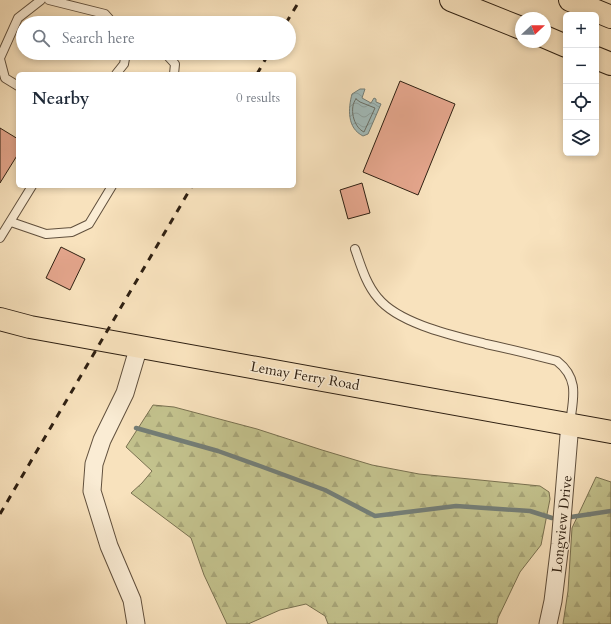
<!DOCTYPE html>
<meta charset="utf-8">
<style>
:root{--surface:#fff;--page:#f6f6f7;--text:#1f2937;--muted:#747a83;--line:#e0e1e3}
body{margin:0;font-family:Cardo,serif;background:var(--page);color:var(--text)}
.controls{position:absolute;right:12px;top:12px;display:grid;overflow:hidden;border-radius:6px;box-shadow:0 2px 6px #0003}
.controls button{width:36px;height:36px;display:grid;place-items:center;padding:0;border:0;border-bottom:1px solid var(--line);background:var(--surface);color:var(--text);font:20px sans-serif}
.compass{position:absolute;left:515px;top:12px;width:36px;height:36px;border-radius:50%;background:var(--surface);box-shadow:0 2px 6px #0003;rotate:68deg}
.list{margin:0;padding:0;list-style:none}
h2{display:flex;justify-content:space-between;align-items:center;height:52px;margin:0;padding:0 16px;font-size:17px}
h2 small{font-size:13px;font-weight:400;color:var(--muted)}
.icon{flex:none;width:22px;height:22px;fill:none;stroke:currentColor;stroke-width:2;stroke-linecap:round;stroke-linejoin:round}
.map{position:relative;flex:none;width:611px;height:624px;overflow:hidden}
.search{position:absolute;background:var(--surface);box-shadow:0 2px 6px #0003;left:16px;top:16px;width:280px;height:44px;display:flex;align-items:center;gap:10px;box-sizing:border-box;padding:0 14px;border-radius:22px;color:var(--muted);font-size:15px}
.panel{position:absolute;background:var(--surface);box-shadow:0 2px 6px #0003;left:16px;top:72px;width:280px;height:116px;border-radius:6px}
.map>svg:first-child{display:block}
.forest{fill:url(#forest-firs);stroke:#797150}
.water{fill:url(#water-waves);stroke:#747e77}
.lines{fill:none;stroke-linecap:round;stroke-linejoin:round}
.shore{stroke:#686e66;stroke-width:1}
.stream{stroke:#747e77;stroke-width:4.5}
.building{fill:#e5a68d;stroke:#2f2012}
.service-casing{stroke:#61503d;stroke-width:10}
.minor-casing{stroke:#61503d;stroke-width:19}
.primary-casing{stroke:#2f2012;stroke-width:24}
.motorway-casing{stroke:#2f2012;stroke-width:24}
.service{stroke:#faecd4;stroke-width:8}
.minor{stroke:#faecd4;stroke-width:17}
.primary{stroke:#f8e2bd;stroke-width:22}
.motorway{stroke:#f8e2bd;stroke-width:22}
.rail{stroke:#2f2012;stroke-width:3;stroke-dasharray:7 7;stroke-linecap:butt}
.labels{text-anchor:middle;dominant-baseline:central;stroke-width:3;stroke-linejoin:round;paint-order:stroke}
.street-label{font-size:14px;fill:#2f2012;stroke:#faecd4}
</style>
<div class="map">
<svg width="611" height="624" viewBox="0 0 611 624">
<defs>
<pattern id="forest-firs" width="22" height="20" patternUnits="userSpaceOnUse"><rect width="22" height="20" fill="#c3c28d"/><path d="M5 1l3.5 6h-7zM16 11l3.5 6h-7z" fill="#a8a679"/></pattern>
<pattern id="water-waves" width="16" height="10" patternUnits="userSpaceOnUse"><rect width="16" height="10" fill="#a2bcbb"/><path d="M0 5q4-4 8 0t8 0" fill="none" stroke="#8ca1a0"/></pattern>
</defs>
<rect width="100%" height="100%" fill="#f8e2bd"/>
<filter id="stains"><feTurbulence type="fractalNoise" baseFrequency=".005" numOctaves="4"/><feColorMatrix values="0 0 0 0 .2 0 0 0 0 .09 0 0 0 0 .02 0 0 0 .5 -.17"/></filter>
<radialGradient id="worn" r=".72"><stop offset=".6" stop-color="#630" stop-opacity="0"/><stop offset="1" stop-color="#630" stop-opacity=".3"/></radialGradient>
<g class="forest">
<path d="M153,405l21,2 83,22 65,21 50,15 47,9 121,12 9,6 1,7 -9,46 -21,27 -22,46 -1,6h-169l-3,-8 -19,-12 -26,6 -32,14h-21l-23,-49 -13,-37 -60,-45 11,-10 10,-12 -26,-24z"/>
<path d="M596,477l15,5v142h-48l5,-33 4,-63z"/>
</g>
<path class="water" d="M360,89h5l-3,9 9,5 3,-5 2,1v3l5,2 -13,30 -5,2c-16,-8 -15,-27 -11,-42z"/>
<g class="lines">
<path class="shore" d="M356,99l4,3 15,6 -11,24c-11,-5 -15,-25 -8,-33z"/>
<g class="stream">
<path d="M136,428l82,23 42,15 65,24 50,26 81,-10 74,5 22,7"/>
<path d="M571,517l40,-6"/>
</g>
</g>
<g class="building">
<path d="M400,81l55,23 -37,91 -55,-23z"/>
<path d="M0,128l18,11v15l-18,29z"/>
<path d="M362,183l8,30 -22,6 -8,-29z"/>
<path d="M61,247l24,12 -15,31 -24,-12z"/>
</g>
<g class="lines">
<g class="service-casing">
<g id="service">
<path d="M49,0l56,14 8,9"/>
<path d="M165,53l10,11 -1,10"/>
<path d="M0,58l18,-40 23,-18"/>
<path d="M0,59l5,19 13,8"/>
<path d="M116,74l8,-10 2,-11"/>
<path d="M11,222l35,12 26,-2 17,-8 23,-38"/>
<path d="M0,238l32,-52"/>
<path d="M355,249c6,17 11,35 23,49 21,26 77,38 108,46 24,5 48,11 71,17 23,18 16,38 13,62"/>
</g>
</g>
<g class="minor-casing">
<g id="minor">
<path d="M136,624l-4,-24 -23,-54 -17,-55 2,-27 8,-24 23,-47 14,-47"/>
<path d="M548,624l5,-23 7,-57 10,-121"/>
</g>
</g>
<g class="primary-casing">
<path id="primary" d="M0,319l30,8 581,105"/>
</g>
<g class="motorway-casing">
<g id="motorway">
<path d="M451,0l70,28"/>
<path d="M570,0l41,17"/>
<path d="M545,37l21,9"/>
<path d="M596,58l15,6"/>
</g>
</g>
<use href="#service" class="service"/>
<use href="#minor" class="minor"/>
<use href="#primary" class="primary"/>
<use href="#motorway" class="motorway"/>
<g class="rail">
<path d="M286,23l14,-23"/>
<path d="M257,74l12,-21"/>
<path d="M0,514l192,-328"/>
</g>
</g>
<g class="labels">
<g class="street-label">
<text transform="translate(305 376) rotate(10)">Lemay Ferry Road</text>
<text transform="translate(562 524) rotate(-84)">Longview Drive</text>
</g>
</g>
<rect width="100%" height="100%" filter="url(#stains)"/>
<rect width="100%" height="100%" fill="url(#worn)"/>
</svg>
<div class="controls">
<button>+</button>
<button>−</button>
<button><svg class="icon" aria-label="locate" viewBox="0 0 24 24"><circle cx="12" cy="12" r="6"/><path d="M12 2v4M12 18v4M2 12h4M18 12h4"/></svg></button>
<button><svg class="icon" aria-label="layers" viewBox="0 0 24 24"><path d="M12 4l9 5-9 5-9-5zM3 14l9 5 9-5"/></svg></button>
</div>
<svg class="compass" viewBox="-18 -18 36 36"><path d="M0-13l5 13h-10z" fill="#e53935"/><path d="M0 13l5-13h-10z" fill="#747a83"/></svg>
<div class="search"><svg class="icon" aria-label="search" viewBox="0 0 24 24"><circle cx="10" cy="10" r="6"/><path d="M15 15l6 6"/></svg>Search here</div>
<section class="panel">
<h2>Nearby<small>0 results</small></h2>
<ul class="list">
</ul>
</section>
</div>
